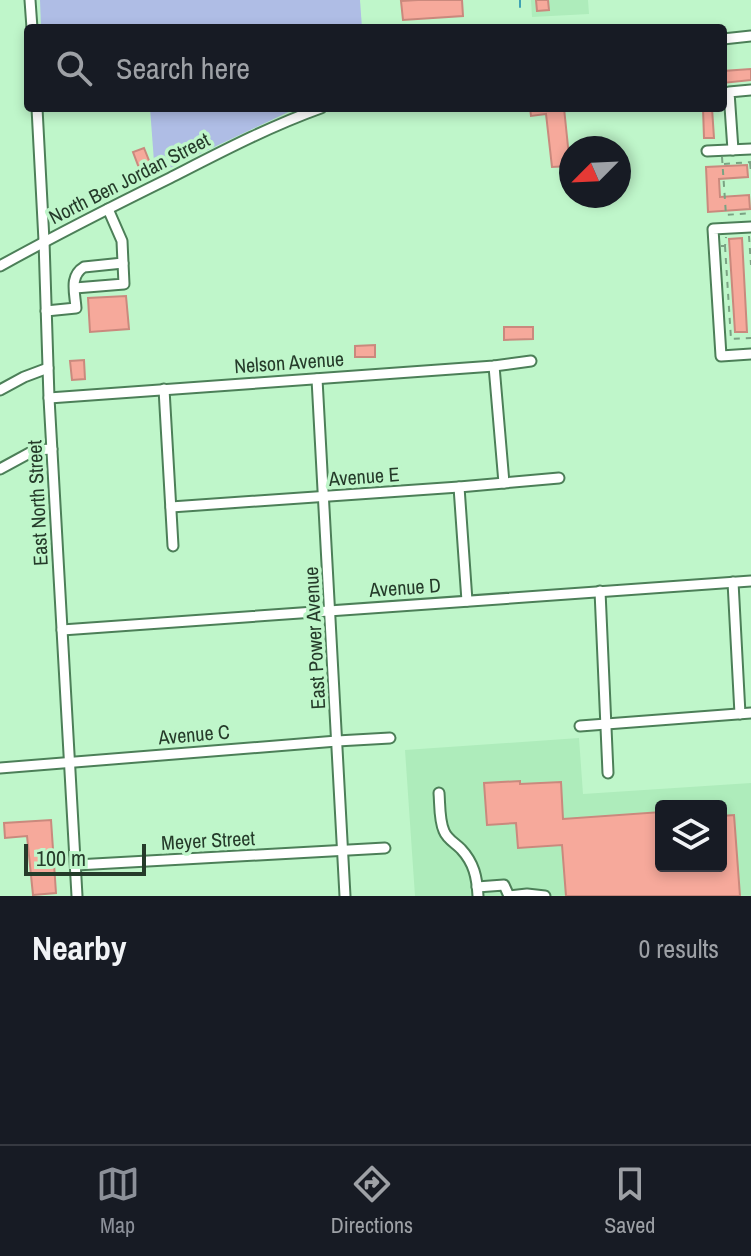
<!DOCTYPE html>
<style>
:root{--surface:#171b24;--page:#242831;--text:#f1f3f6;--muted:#9ea1a6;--line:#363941;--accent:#8c9099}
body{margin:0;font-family:"Archivo Narrow",sans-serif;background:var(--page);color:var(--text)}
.controls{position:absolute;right:24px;bottom:24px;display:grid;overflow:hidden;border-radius:8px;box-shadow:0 4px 12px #0003}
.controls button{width:72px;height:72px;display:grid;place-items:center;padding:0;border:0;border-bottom:2px solid var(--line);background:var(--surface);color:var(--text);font:40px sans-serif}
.compass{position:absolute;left:559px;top:136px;width:72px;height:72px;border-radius:50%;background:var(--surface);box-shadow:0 4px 12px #0003;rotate:246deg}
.scale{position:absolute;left:24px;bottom:20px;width:122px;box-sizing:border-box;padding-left:8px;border:4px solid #253b2a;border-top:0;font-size:22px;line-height:28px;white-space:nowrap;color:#253b2a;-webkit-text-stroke:6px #bff6ca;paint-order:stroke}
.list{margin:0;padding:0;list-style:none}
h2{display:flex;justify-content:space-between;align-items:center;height:104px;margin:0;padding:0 32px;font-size:34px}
h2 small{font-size:26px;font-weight:400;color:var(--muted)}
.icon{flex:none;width:44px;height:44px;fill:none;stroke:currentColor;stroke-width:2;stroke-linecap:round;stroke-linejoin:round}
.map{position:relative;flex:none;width:751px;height:896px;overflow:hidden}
.search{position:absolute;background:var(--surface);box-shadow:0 4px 12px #0003;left:24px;right:24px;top:24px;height:88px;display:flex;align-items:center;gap:20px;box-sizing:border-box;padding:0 28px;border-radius:8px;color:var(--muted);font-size:30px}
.sheet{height:248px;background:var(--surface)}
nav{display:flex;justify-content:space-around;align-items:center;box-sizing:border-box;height:112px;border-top:2px solid var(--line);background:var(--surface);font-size:22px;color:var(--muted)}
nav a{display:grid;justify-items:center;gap:4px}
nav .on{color:var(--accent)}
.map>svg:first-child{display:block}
.built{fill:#aeecbb;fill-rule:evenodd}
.green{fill:#afbde5}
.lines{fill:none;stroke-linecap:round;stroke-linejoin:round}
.stream{stroke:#3fa2b3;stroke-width:2}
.building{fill:#f6a99b;stroke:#ca897d;stroke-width:2}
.minor-casing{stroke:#4c7f58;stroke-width:13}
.path{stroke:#7aa383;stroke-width:2;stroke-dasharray:6 6;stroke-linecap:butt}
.minor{stroke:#fff;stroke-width:9}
.labels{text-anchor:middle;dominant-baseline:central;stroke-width:7;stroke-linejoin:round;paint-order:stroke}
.street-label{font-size:20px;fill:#253b2a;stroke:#bff6ca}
</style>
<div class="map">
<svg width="751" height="896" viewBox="0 0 751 896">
<rect width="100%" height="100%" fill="#bff6ca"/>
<g class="built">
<path d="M531,0h57l1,14 -57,3z"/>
<path d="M579,738l4,56 168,-11v113h-336l-10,-146zM661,806h60v60h-60z"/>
</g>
<g class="green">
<path d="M40,0h320l2,28h-321z"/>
<path d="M150,108h147l-142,67z"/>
</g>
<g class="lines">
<path class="stream" d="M520,0v7"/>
</g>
<g class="building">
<path d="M418,0h44l1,16 -60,4 -2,-19z"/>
<path d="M536,0h12l1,10 -12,1z"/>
<path d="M751,69v11l-28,3v-12z"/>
<path d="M530,108h34l6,58 -18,1 -6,-53 -15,2z"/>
<path d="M703,108h9l2,30h-10z"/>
<path d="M144,148l6,15 -11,5 -6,-16z"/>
<path d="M747,165l1,12 -29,2 1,18 29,-2 1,14 -42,3 -2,-45z"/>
<path d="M742,238l5,94h-12l-6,-93z"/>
<path d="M126,296l3,33 -39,3 -2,-34z"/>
<path d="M504,327h29v12l-29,1z"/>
<path d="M375,345v12h-20v-11z"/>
<path d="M84,360l1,19 -13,1 -2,-19z"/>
<path d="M520,781v3l41,-2 2,37 98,-7v54h60v-50l13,-1 6,81h-174l-4,-51 -44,3 -2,-25 -29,2 -3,-42z"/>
<path d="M51,820l5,73 -23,2 -6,-59 -22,2 -1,-15z"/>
</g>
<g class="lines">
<g class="minor-casing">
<g id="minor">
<path d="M30,0l2,28"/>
<path d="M723,39l28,-3"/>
<path d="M37,108l7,133 5,157 28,498"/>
<path d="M733,150l-4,-58 22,-2"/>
<path d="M707,151l44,-2"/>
<path d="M751,227l-38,2 8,127 30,-2"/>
<path d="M0,266c56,-31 113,-60 170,-88 49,-25 98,-51 151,-70"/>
<path d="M75,288l49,-4 -1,-21"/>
<path d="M46,311l30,-3c-1,-15 -7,-32 8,-41l39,-4 -1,-22 -14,-32"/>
<path d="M494,366l10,117"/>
<path d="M317,379l28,517"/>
<path d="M164,389l9,157"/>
<path d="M0,390l24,-13 24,-9"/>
<path d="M49,398l445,-32 37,-5"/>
<path d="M0,469l35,-19 17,-1"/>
<path d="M459,487l8,114"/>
<path d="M171,507l288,-20 100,-9"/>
<path d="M733,582l7,132"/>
<path d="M600,591l8,182"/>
<path d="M62,630l689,-49"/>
<path d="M580,726l171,-13"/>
<path d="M0,768l337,-27 53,-3"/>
<path d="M439,793c1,11 0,27 5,38 3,8 11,12 17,18 13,14 16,28 17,47"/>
<path d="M76,865l309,-17"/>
<path d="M477,887l27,-2 5,11"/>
<path d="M509,896l18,-2 18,2"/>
</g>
</g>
<g class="path">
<path d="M722,157l4,58 25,-2"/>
<path d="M750,163l1,9"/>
<path d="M724,164l27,-2"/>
<path d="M749,236l2,29"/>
<path d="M721,246h4l1,-9"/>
<path d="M725,246l6,93 20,-1"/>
</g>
<use href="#minor" class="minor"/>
</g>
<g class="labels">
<g class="street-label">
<text transform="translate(129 178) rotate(-27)">North Ben Jordan Street</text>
<text transform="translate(289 362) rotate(-4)">Nelson Avenue</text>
<text transform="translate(364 476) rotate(-4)">Avenue E</text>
<text transform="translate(37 503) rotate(-93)">East North Street</text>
<text transform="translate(405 587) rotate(-4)">Avenue D</text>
<text transform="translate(314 638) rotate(-93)">East Power Avenue</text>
<text transform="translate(194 734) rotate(-5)">Avenue C</text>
<text transform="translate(208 840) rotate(-3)">Meyer Street</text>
</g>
</g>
</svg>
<div class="controls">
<button><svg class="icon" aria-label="layers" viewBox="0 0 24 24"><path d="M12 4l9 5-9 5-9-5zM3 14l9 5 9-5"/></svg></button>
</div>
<svg class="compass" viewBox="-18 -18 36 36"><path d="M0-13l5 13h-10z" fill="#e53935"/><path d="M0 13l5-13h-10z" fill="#9ea1a6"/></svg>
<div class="scale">100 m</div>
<div class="search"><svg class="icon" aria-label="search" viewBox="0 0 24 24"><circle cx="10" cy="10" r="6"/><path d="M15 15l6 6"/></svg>Search here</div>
</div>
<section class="sheet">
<h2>Nearby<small>0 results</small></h2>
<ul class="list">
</ul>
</section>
<nav>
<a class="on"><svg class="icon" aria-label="map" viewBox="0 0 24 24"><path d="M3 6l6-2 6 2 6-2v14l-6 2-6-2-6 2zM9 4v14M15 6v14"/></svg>Map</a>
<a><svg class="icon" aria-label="directions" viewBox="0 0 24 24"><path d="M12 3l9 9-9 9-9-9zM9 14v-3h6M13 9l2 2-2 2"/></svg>Directions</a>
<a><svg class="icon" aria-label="saved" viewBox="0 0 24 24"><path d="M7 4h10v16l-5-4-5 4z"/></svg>Saved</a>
</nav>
